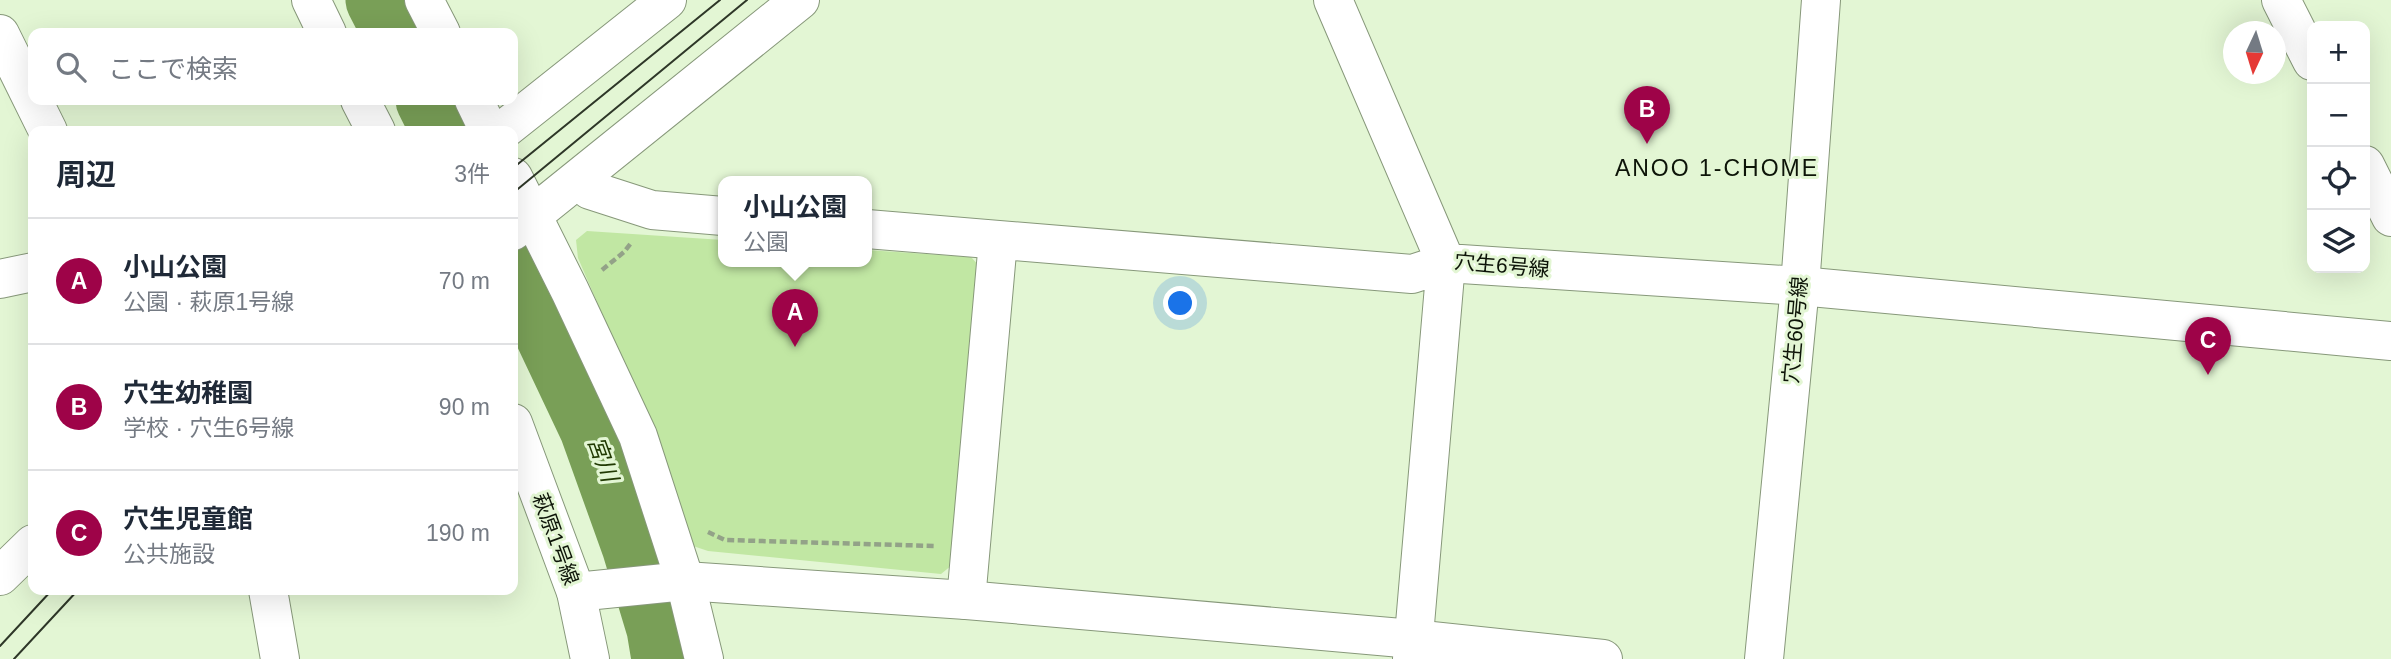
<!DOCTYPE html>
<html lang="ja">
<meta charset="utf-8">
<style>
:root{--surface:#fff;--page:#f2f2f3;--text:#1f2937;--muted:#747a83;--line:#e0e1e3;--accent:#9e0348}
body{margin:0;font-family:Arial,"Noto Sans JP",sans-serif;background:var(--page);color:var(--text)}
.controls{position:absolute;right:21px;top:21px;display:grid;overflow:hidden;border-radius:14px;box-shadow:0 7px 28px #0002}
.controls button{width:63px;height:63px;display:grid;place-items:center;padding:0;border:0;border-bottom:2px solid var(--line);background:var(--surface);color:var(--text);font:35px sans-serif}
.compass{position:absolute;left:2223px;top:21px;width:63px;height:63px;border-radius:50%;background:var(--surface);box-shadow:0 7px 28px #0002;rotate:184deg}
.you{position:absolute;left:1181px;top:304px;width:24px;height:24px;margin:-18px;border:5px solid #fff;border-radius:50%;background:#1a73e8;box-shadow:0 0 0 10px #1a73e833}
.badge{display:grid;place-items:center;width:46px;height:46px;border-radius:50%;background:var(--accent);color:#fff;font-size:23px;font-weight:700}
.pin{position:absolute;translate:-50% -58px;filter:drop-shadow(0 2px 4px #0008)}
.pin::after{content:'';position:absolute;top:37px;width:24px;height:21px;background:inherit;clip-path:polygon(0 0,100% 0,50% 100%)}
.popup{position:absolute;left:718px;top:176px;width:154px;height:91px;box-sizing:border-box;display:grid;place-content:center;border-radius:14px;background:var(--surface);filter:drop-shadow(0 2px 5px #0005);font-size:23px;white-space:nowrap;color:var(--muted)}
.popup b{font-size:26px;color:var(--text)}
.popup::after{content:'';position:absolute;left:50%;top:100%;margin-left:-14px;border:14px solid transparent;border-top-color:var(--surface)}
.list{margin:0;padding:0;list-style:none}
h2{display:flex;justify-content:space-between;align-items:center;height:91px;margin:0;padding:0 28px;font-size:30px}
h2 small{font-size:23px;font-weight:400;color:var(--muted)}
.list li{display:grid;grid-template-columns:46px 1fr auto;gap:21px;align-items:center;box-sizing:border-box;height:126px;padding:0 28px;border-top:2px solid var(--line)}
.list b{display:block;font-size:26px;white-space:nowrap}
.list p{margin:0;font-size:23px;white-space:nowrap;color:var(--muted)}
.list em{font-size:23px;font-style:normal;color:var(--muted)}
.icon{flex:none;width:38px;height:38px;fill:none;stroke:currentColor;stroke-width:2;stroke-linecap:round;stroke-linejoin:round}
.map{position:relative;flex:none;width:2391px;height:659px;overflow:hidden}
.search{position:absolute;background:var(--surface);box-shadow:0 7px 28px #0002;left:28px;top:28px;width:490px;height:77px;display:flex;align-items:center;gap:18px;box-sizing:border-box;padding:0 24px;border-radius:14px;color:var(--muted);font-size:26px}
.panel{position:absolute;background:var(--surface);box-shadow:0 7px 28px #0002;left:28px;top:126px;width:490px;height:469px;border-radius:14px}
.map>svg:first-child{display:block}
.green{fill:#c1e7a3}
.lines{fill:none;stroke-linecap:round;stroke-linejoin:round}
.river{stroke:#799f57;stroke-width:65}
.minor-casing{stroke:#87987a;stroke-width:40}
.path{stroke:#93a288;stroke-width:4.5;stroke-dasharray:7 3.5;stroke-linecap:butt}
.minor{stroke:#fff;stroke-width:38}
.tram{stroke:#2e3728;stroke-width:2}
.labels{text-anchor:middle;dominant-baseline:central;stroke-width:6;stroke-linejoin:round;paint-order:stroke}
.street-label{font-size:21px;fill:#0d1408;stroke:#e3f6d4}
.neighbourhood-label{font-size:23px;letter-spacing:2px;fill:#0d1408;stroke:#e3f6d4}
.water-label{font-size:23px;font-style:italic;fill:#213a03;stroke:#e3f6d4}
</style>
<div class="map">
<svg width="2391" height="659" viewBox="0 0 2391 659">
<rect width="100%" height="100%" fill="#e3f6d4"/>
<path class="green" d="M587,231l136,9v21h144v-11l104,7 10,11 -24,293 -16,13 -233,-23 -15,-5 -43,-121 -72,-167 -2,-18z"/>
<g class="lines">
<g class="river">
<path d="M378,0l17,33"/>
<path d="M428,100l15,30"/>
<path d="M516,268l76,161 42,117 25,83 5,30"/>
</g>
<g class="minor-casing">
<g id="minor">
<path d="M311,0l16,33"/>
<path d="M424,0l17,33"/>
<path d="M1333,0l113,263 354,23 591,55"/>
<path d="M2281,0l31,61"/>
<path d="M0,34l48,97"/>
<path d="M360,100l16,31"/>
<path d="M474,100l15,31"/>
<path d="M502,131l165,-131"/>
<path d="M2365,165l26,52"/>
<path d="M513,177l57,114 68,145 47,145 19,78"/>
<path d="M581,178l9,12 62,20 71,6"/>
<path d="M867,229l545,45 34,-11 -34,396"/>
<path d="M513,231l287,-231"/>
<path d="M0,279l33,-7"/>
<path d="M513,423l63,169 14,67"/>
<path d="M0,576l33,-32"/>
<path d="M268,590l12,69"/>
<path d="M576,592l109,-11 281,19 447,39 190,20"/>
<path d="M966,600l32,-359"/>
<path d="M1764,659l36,-373 21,-286"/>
</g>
</g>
<g class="path">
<path d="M602,270l22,-18 7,-9"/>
<path d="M708,532l17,8 211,6"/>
</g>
<use href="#minor" class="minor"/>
<g class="tram">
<path d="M513,168l207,-168"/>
<path d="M513,193l234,-193"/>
<path d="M0,646l52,-56"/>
<path d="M14,659l64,-69"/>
</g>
</g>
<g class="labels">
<g class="street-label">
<text transform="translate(1502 265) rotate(5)">穴生6号線</text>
<text transform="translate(1795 330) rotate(-85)">穴生60号線</text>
<text transform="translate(556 539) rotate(70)">萩原1号線</text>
</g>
<g class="neighbourhood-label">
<text x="1717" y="168">ANOO 1-CHOME</text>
</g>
<g class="water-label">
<text transform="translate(603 459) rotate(70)">宮川</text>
</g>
</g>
</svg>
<div class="controls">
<button>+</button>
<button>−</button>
<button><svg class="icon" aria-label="locate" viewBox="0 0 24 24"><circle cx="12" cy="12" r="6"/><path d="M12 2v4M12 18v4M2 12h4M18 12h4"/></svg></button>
<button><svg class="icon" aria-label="layers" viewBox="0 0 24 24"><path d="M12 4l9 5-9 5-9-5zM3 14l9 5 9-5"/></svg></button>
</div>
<svg class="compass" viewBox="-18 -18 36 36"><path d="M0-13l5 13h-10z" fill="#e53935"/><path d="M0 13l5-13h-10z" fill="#747a83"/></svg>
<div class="you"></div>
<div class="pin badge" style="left:795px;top:347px">A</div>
<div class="popup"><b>小山公園</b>公園</div>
<div class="pin badge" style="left:1647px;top:144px">B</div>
<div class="pin badge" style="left:2208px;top:375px">C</div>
<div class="search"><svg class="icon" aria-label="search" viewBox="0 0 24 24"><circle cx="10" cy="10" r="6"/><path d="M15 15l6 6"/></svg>ここで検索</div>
<section class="panel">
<h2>周辺<small>3件</small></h2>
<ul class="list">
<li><span class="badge">A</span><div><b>小山公園</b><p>公園 · 萩原1号線</p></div><em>70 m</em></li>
<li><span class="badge">B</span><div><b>穴生幼稚園</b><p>学校 · 穴生6号線</p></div><em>90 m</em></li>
<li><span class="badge">C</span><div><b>穴生児童館</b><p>公共施設</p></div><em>190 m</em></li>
</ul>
</section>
</div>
